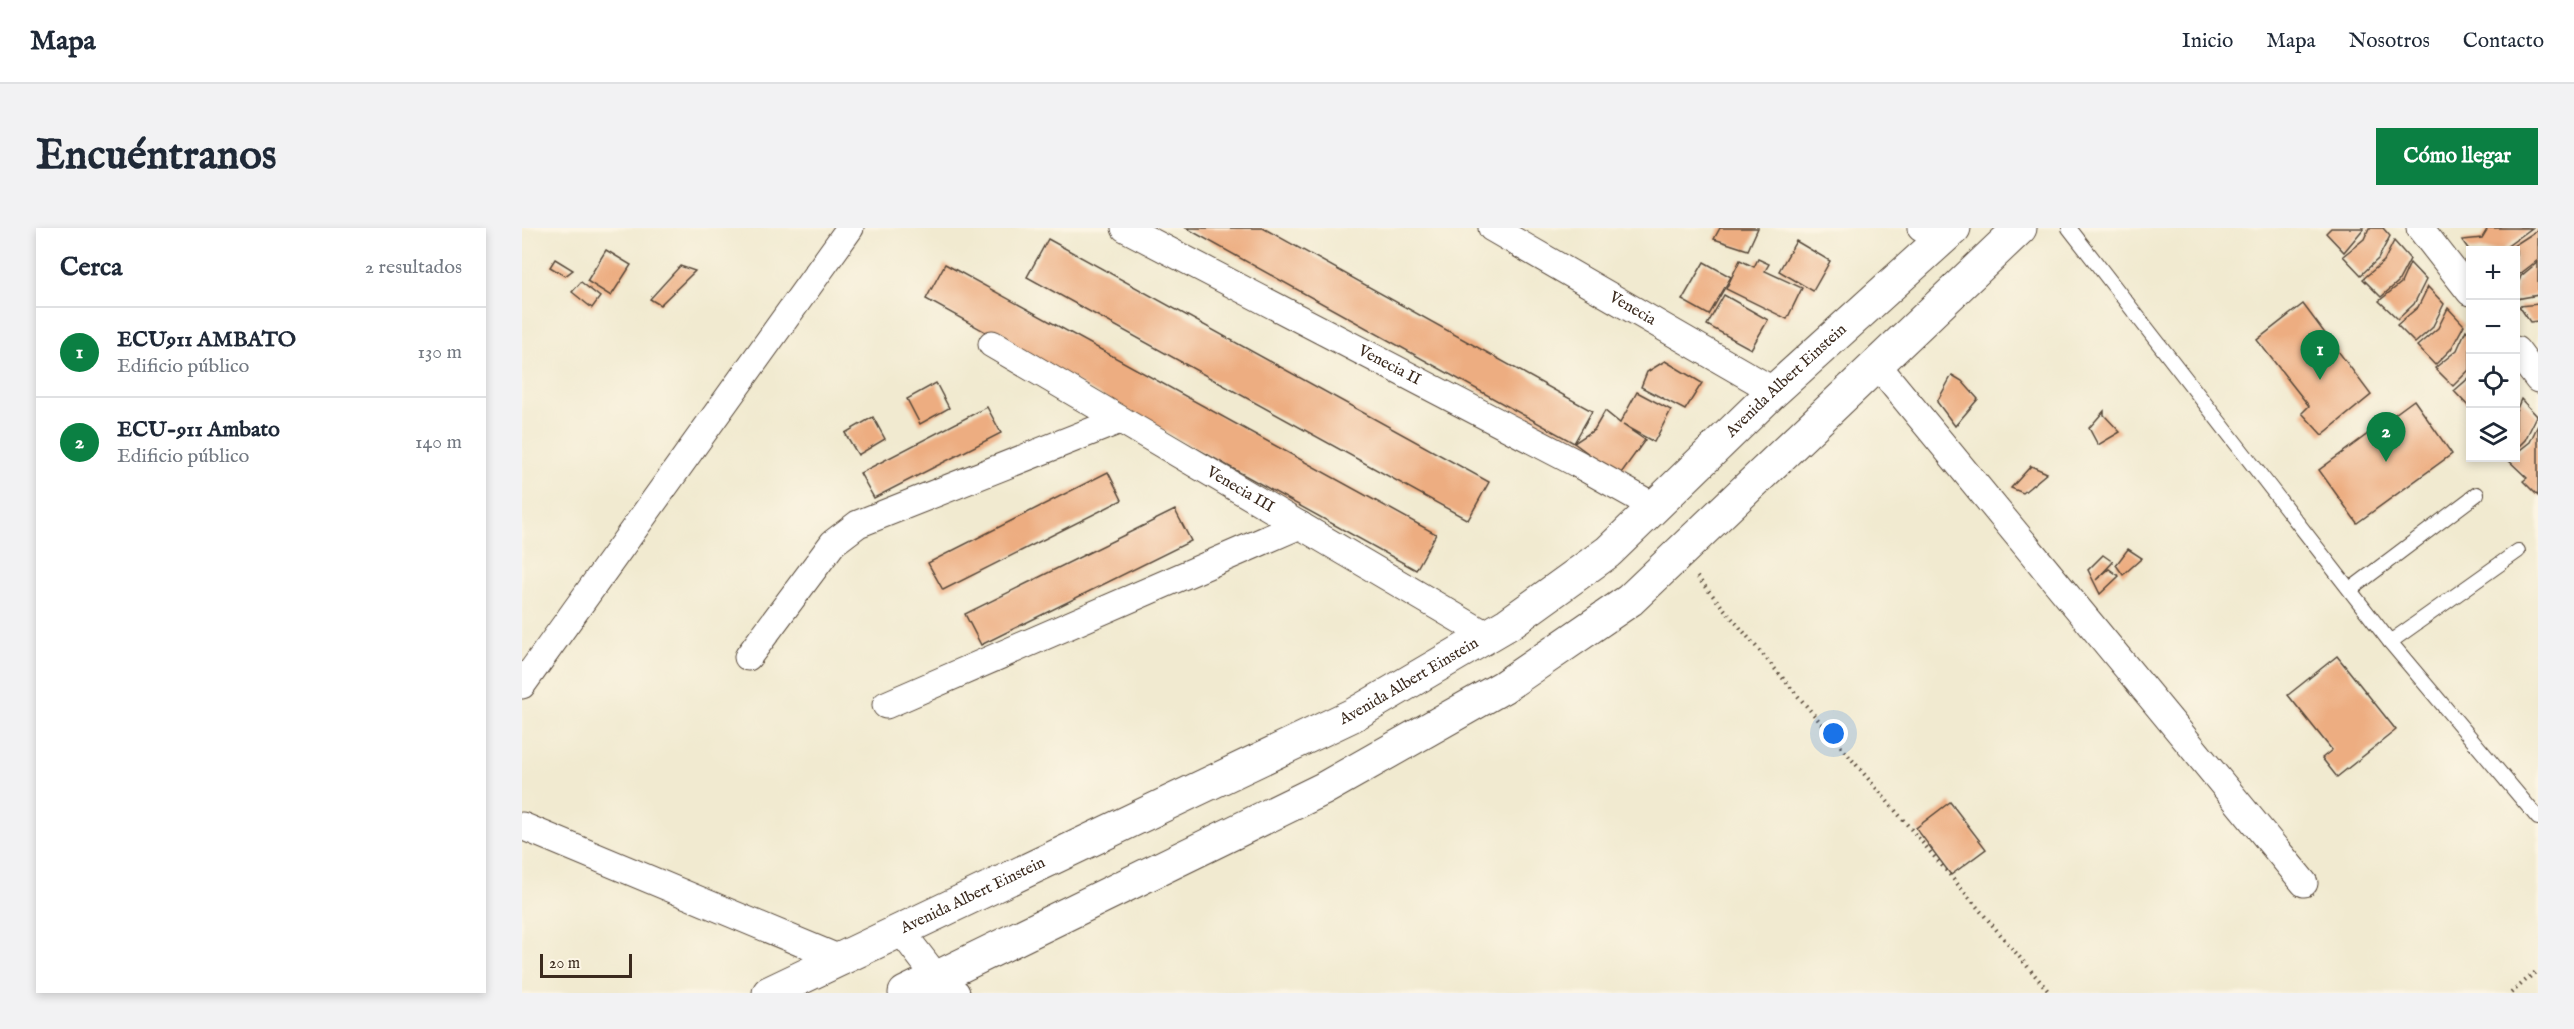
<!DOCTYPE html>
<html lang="es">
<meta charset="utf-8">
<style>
:root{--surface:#fff;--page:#f2f2f3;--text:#1f2937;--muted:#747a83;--line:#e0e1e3;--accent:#0b8043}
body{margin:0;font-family:"IM FELL English",serif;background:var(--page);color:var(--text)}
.controls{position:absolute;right:18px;top:18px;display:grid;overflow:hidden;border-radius:0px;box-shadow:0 3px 9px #0003}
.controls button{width:54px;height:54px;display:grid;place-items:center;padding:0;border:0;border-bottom:2px solid var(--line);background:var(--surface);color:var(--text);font:30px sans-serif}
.scale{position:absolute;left:18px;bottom:15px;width:92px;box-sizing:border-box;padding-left:6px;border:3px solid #3b2a1e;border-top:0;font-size:16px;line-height:21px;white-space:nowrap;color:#3b2a1e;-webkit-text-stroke:4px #fcf5e5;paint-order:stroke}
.you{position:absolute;left:1312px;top:506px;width:21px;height:21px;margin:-15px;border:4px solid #fff;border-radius:50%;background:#1a73e8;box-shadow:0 0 0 9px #1a73e833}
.badge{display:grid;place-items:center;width:39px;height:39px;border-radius:50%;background:var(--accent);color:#fff;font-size:20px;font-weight:700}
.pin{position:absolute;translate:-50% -50px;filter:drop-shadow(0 2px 3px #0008)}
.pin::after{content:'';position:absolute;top:32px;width:21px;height:18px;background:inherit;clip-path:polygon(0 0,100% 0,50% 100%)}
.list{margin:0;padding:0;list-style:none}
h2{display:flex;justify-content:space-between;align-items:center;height:78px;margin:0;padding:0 24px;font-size:26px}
h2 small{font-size:20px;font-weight:400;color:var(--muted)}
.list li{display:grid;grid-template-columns:39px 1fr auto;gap:18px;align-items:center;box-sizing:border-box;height:90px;padding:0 24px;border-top:2px solid var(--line)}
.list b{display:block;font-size:22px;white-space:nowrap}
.list p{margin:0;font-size:20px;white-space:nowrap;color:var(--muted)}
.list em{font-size:20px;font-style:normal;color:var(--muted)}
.icon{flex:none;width:33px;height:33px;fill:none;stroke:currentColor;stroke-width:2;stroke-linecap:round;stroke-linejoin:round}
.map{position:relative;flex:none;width:2016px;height:765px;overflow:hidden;border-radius:0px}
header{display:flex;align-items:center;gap:36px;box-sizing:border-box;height:84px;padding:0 30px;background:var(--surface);border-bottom:2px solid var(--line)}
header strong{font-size:28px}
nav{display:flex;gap:33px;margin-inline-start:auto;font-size:21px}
.intro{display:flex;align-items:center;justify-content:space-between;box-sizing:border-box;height:144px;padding:0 36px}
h1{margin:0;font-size:42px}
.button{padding:15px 27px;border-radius:0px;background:var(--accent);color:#fff;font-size:21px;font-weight:700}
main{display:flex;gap:36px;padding:0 36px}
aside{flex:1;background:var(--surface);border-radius:0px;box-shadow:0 3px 9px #0003}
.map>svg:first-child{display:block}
.building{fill:#edad81}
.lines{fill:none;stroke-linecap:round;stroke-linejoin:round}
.service-casing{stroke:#564739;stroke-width:16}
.minor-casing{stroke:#564739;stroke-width:29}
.tertiary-casing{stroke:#564739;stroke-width:35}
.path{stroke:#564739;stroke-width:4;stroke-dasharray:1.5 4.5;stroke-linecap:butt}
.service{stroke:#fff;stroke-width:14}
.minor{stroke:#fff;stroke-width:27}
.tertiary{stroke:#fff;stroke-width:33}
.labels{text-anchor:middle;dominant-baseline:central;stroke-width:5;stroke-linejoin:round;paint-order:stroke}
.street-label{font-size:16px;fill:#3b2a1e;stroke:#fcf5e5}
</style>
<header>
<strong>Mapa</strong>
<nav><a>Inicio</a><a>Mapa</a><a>Nosotros</a><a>Contacto</a></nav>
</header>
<div class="intro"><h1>Encuéntranos</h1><a class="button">Cómo llegar</a></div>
<main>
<aside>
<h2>Cerca<small>2 resultados</small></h2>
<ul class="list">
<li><span class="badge">1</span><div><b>ECU911 AMBATO</b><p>Edificio público</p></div><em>130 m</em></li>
<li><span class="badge">2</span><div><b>ECU-911 Ambato</b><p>Edificio público</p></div><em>140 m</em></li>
</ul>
</aside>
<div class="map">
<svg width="2016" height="765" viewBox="0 0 2016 765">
<rect width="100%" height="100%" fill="#fcf5e5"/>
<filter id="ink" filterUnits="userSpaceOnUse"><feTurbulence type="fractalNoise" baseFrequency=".0167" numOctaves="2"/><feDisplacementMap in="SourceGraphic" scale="12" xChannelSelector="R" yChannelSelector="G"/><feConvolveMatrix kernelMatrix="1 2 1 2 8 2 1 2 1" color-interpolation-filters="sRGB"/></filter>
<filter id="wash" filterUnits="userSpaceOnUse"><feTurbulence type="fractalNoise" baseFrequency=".008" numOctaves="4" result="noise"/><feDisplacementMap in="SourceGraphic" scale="24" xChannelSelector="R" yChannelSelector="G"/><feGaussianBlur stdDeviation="1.35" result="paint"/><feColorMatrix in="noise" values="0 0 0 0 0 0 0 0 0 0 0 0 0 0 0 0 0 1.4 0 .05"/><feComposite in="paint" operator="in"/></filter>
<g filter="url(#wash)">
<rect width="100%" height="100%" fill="#f1ead0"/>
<g id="blocks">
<g class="building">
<path d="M664,0h77l329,183 -18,32z"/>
<path d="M1198,0h38l-10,22 -34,-11z"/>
<path d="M1809,0h33l-20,24 -18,-19z"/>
<path d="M1847,0h14l7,8 -12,23 -17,16 -18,-19 21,-17z"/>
<path d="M1966,0h44l-30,22h-33l-7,-10 20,-2z"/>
<path d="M2016,2v30l-22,17v-27h-9z"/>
<path d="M526,11l441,243 -21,38 -441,-243z"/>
<path d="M1274,13l34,20 -17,30 -34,-20z"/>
<path d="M1872,13l16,18 -12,23 -17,15 -18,-18 21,-18z"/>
<path d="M84,22l25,15 -20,31 -24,-15z"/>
<path d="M33,31l18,11 -8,6 -15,-9z"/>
<path d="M1236,31l11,5 -4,7 37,17 -15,31 -61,-30 14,-29 14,7z"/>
<path d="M1182,34l27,15 -22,38 -27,-15z"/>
<path d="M2016,34v33l-22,4v-17l3,-1 2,-5z"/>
<path d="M1888,35l16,17 -12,24 -16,15 -19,-18 22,-18z"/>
<path d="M423,36l491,270 -20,36 -490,-271z"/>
<path d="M158,38l15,5 -35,34 -10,-6z"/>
<path d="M59,54l19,15 -8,11 -20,-16z"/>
<path d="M1906,59l16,17 -12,24 -17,15 -18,-18 21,-18z"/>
<path d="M1202,67l44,25 -17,29 -44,-24z"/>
<path d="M1781,76l68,91 -49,40 -20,-22 7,-7 -52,-66z"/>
<path d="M2016,76v17l-8,1 -11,-16z"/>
<path d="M1926,80l16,17 -13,24 -16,16 -18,-19 21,-18z"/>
<path d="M1944,102l4,5v34l-17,17 -18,-18 22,-18z"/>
<path d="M1143,133l37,22 -17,27 -44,-23 6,-15z"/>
<path d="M1430,147l10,6 16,18 -23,27 -18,-24z"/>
<path d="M1948,149v31l-16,-17z"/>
<path d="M414,155l13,25 -29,16 -13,-25z"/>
<path d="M1115,164l34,18 -17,32 -31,-17 22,15 -26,36 -45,-33 20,-13 11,-19 15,12z"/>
<path d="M1999,171l16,17 -12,24 -9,9v-38z"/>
<path d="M1892,172l38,54 -95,69 -38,-53z"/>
<path d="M465,179l14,26 -127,65 -14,-25z"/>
<path d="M1582,183v4l16,17 -22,13 -9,-17z"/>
<path d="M351,189l12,22 -27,16 -13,-22z"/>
<path d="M2016,197v71l-15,-15 4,-3 -19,-18 8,-2v-5l14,-11z"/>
<path d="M1509,238l16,7 -24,20 -12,-5z"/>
<path d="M586,244l14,28 -179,90 -15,-27z"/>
<path d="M653,282l16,31 -210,104 -16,-31z"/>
<path d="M1606,321l14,9 -19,17 -7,-10z"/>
<path d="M1581,327l10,7 -17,18 13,-11 10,7 -19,18 -12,-24z"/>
<path d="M1815,428l59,74 -59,47 -15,-19 10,-8 -44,-55z"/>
<path d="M1428,574l36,47 -35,26 -35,-47z"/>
</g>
</g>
</g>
<g filter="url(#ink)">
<use href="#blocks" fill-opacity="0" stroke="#564739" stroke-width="1.5"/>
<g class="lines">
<g class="service-casing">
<g id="service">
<path d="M1547,0l321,414 148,176"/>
<path d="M1829,361l126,-95"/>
<path d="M1868,414l128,-91"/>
</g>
</g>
<g class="minor-casing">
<g id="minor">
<path id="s1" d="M603,0l453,236 77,43"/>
<path id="s2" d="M970,0l282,163"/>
<path d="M1399,0l20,11"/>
<path d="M1898,0l50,64"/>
<path id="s3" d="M470,116l496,292"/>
<path d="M1994,122l22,29"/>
<path d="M1356,138l426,517"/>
<path d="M226,429l85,-114 25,-19 262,-104"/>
<path d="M0,457l328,-457"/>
<path d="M364,477l414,-180"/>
<path d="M0,598l318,133"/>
<path d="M378,702l37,48 19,15"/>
</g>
</g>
<g class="tertiary-casing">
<g id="tertiary">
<path id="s4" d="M247,765l584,-278 155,-91 100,-72 166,-161 180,-163"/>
<path d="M383,765l418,-204 180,-102 127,-87 390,-372"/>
</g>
</g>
<g class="path">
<path d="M1175,349l353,416"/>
<path d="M1989,765l27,-23"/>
</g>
<use href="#service" class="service"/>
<use href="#minor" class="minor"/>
<use href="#tertiary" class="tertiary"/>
</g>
</g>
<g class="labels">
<g class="street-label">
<text stroke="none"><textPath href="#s2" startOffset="162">Venecia</textPath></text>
<text stroke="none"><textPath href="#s1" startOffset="298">Venecia II</textPath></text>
<text stroke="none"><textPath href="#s4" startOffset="1197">Avenida Albert Einstein</textPath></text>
<text stroke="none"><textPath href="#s3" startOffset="288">Venecia III</textPath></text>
<text stroke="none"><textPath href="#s4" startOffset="712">Avenida Albert Einstein</textPath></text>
<text stroke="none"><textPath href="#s4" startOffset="226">Avenida Albert Einstein</textPath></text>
</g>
</g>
</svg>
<div class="controls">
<button>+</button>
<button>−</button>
<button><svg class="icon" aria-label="locate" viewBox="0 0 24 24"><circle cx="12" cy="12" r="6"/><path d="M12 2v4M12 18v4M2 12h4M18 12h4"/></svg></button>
<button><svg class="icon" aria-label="layers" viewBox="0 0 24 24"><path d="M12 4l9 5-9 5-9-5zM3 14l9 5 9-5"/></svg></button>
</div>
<div class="scale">20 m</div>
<div class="you"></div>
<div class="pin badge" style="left:1798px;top:152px">1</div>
<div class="pin badge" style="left:1864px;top:234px">2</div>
</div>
</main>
